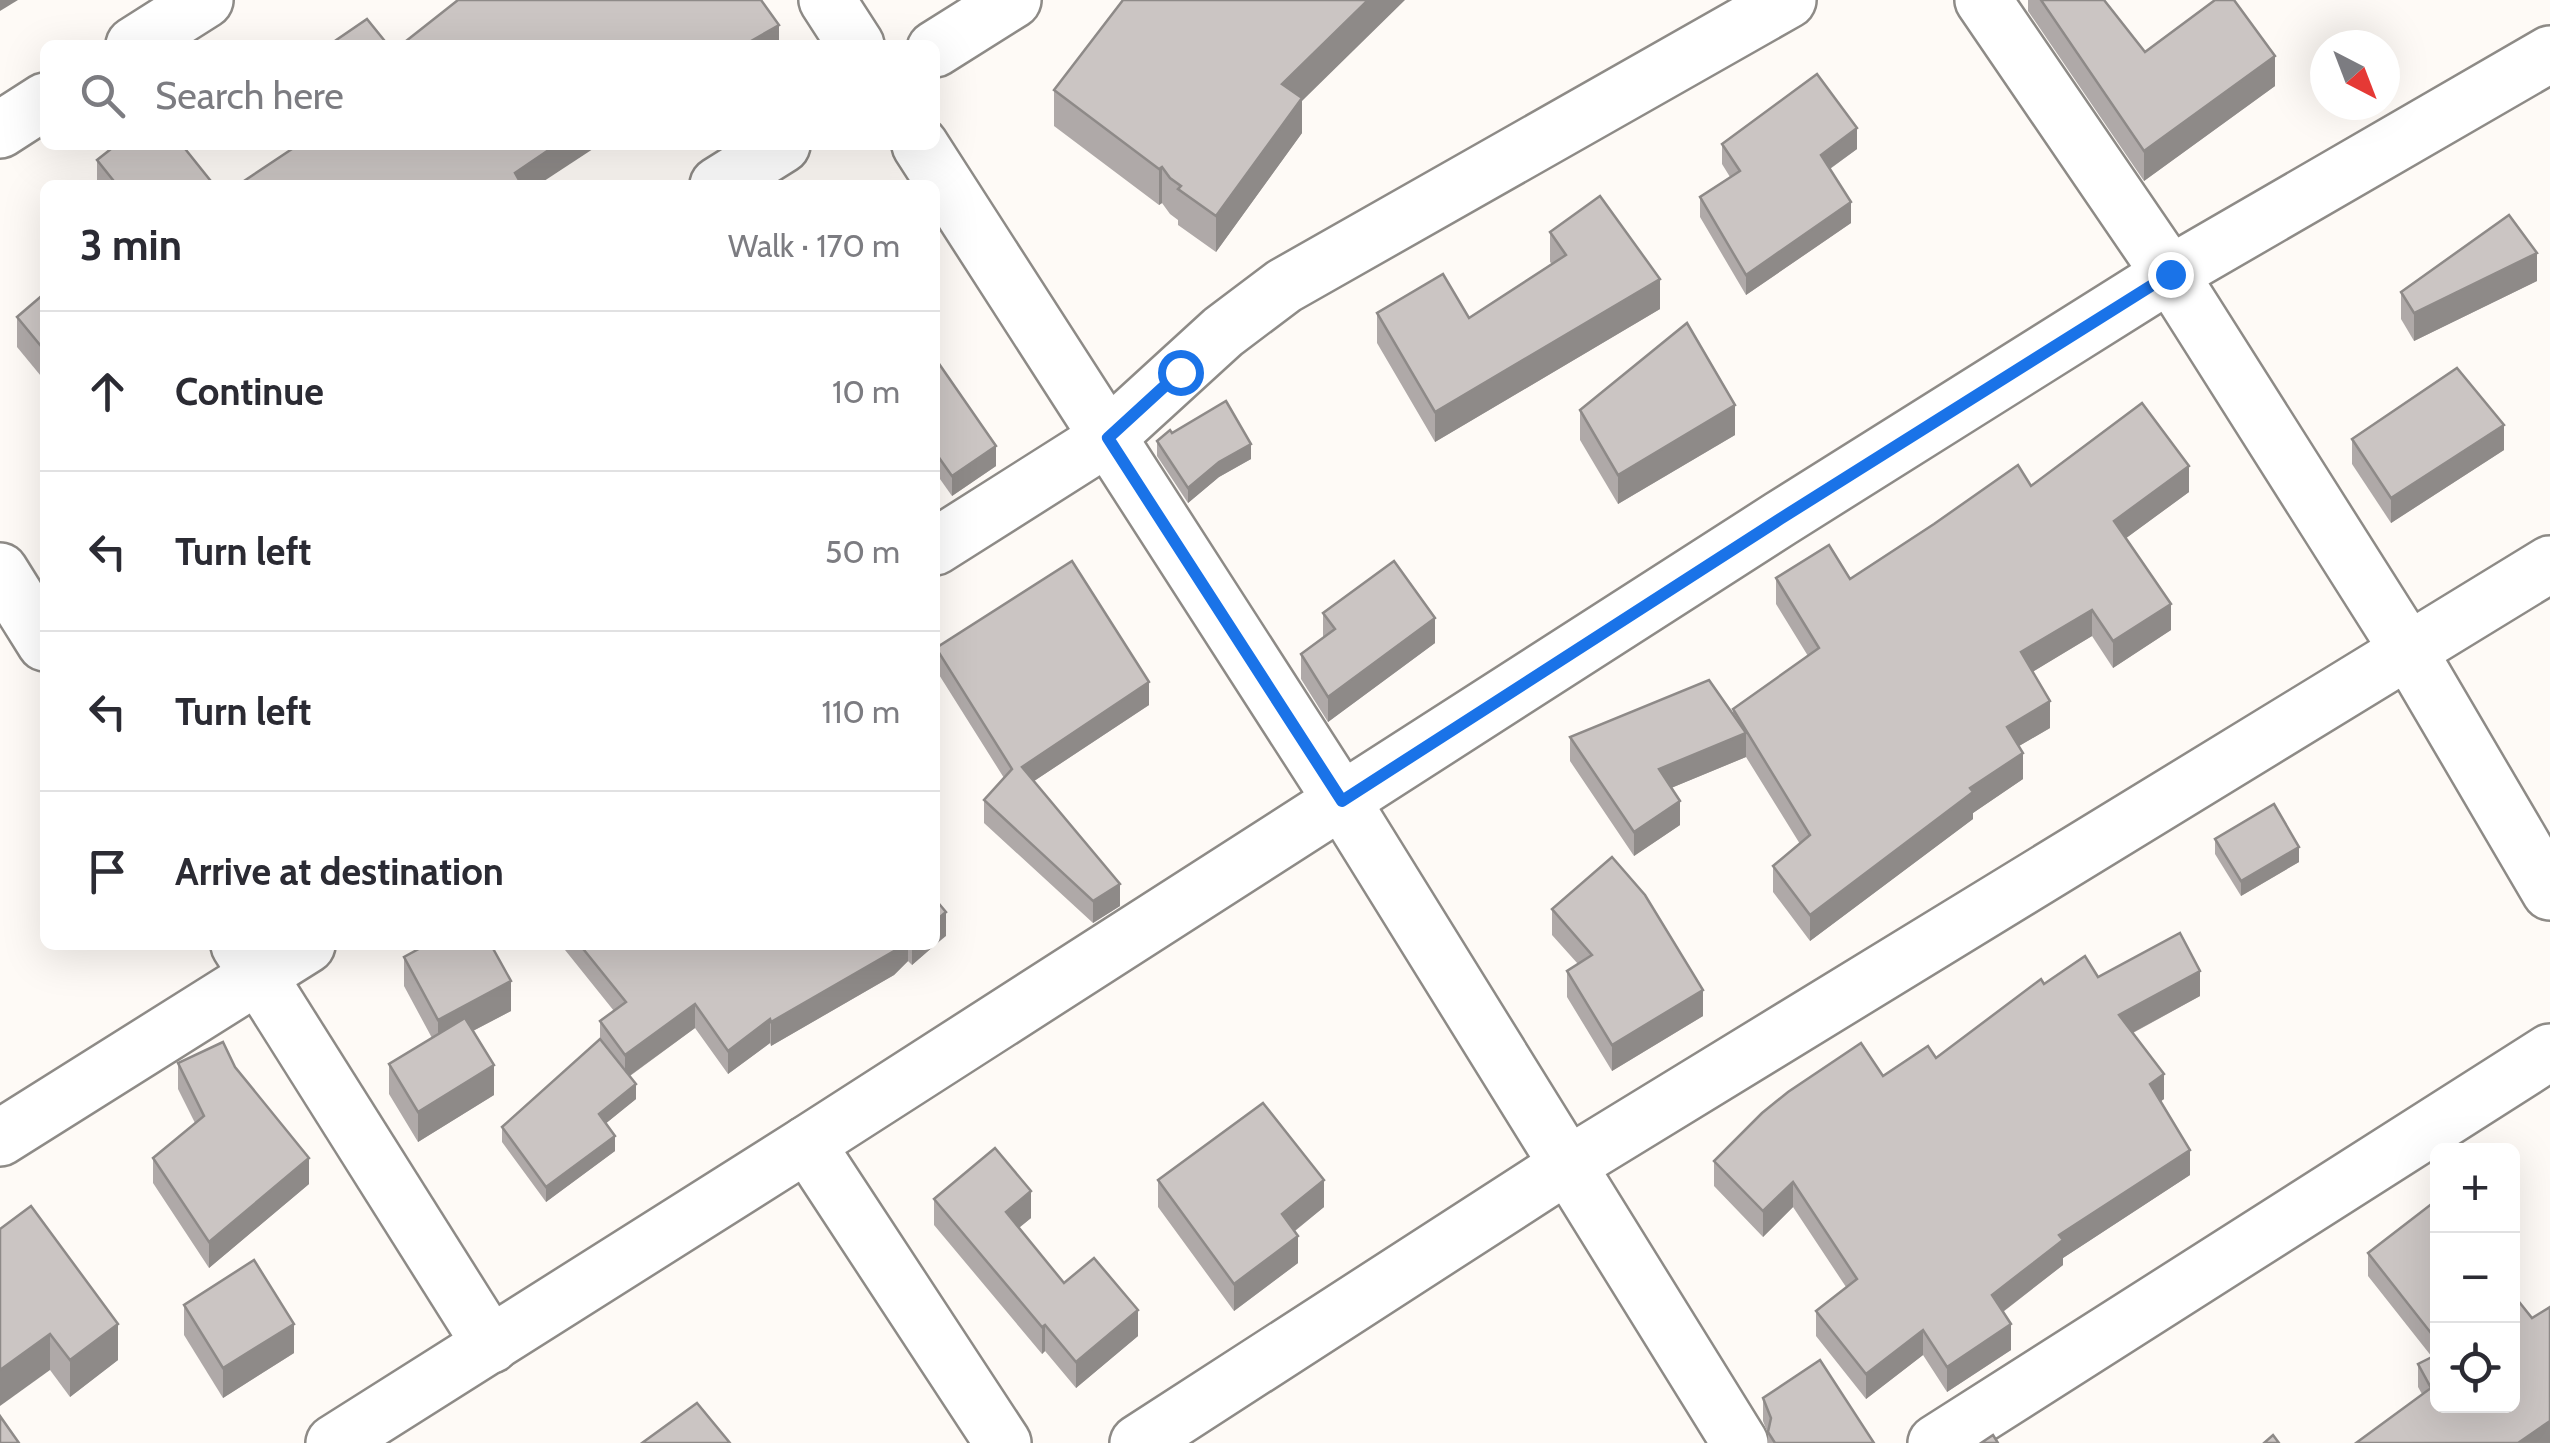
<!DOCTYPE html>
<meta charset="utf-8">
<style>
:root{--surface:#fff;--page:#f2f2f3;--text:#2b2b33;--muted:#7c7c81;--line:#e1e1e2}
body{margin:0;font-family:Cabin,sans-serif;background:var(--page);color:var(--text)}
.controls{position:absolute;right:30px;bottom:30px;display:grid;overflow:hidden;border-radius:15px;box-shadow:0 10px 40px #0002}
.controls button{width:90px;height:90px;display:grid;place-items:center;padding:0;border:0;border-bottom:2px solid var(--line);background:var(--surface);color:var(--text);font:50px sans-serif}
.compass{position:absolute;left:2310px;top:30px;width:90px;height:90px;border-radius:50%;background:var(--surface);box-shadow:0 10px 40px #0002;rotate:138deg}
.stop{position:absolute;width:30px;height:30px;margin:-22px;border:8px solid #1a73e8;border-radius:50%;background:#fff}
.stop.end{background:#1a73e8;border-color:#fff;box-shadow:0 2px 10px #0008}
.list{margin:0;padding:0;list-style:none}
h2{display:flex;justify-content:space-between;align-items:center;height:130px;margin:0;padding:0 40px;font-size:42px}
h2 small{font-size:32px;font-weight:400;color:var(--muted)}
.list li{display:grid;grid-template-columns:65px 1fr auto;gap:30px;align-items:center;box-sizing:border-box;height:160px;padding:0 40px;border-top:2px solid var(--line)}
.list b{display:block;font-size:38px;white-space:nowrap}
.list em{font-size:32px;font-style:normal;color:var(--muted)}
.icon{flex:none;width:55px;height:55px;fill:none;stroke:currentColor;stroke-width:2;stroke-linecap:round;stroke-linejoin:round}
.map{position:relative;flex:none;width:2550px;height:1443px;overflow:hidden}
.search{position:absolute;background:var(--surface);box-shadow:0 10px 40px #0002;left:40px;top:40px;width:900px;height:110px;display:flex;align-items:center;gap:25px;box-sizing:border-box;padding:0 35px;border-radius:15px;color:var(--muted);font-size:38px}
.panel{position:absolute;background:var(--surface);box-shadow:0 10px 40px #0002;left:40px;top:180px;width:900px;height:770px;border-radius:15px}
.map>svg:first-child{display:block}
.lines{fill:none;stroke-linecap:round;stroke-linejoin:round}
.minor-casing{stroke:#8e8b87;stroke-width:60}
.minor{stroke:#fff;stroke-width:55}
.wall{fill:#afa9a8}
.shaded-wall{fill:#8e8a88}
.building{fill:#cbc5c3;stroke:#8e8a88;stroke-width:2.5}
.route{stroke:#1a73e8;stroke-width:12}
</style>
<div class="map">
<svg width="2550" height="1443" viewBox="0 0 2550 1443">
<rect width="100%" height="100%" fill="#fefaf6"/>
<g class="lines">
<g class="minor-casing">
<g id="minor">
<path d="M827,0l29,45"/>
<path d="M1983,0l187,274 238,376 142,242"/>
<path d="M134,45l71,-45"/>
<path d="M935,49l78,-49"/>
<path d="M0,130l45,-29"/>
<path d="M920,145l422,656 398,642"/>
<path d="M718,185l64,-40"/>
<path d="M935,547l172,-109 116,-106 61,-46 504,-286"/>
<path d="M0,571l45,72"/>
<path d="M239,945l252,400"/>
<path d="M0,1138l307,-193"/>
<path d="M807,1144l196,299"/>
<path d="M334,1443l473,-299 973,-625 390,-245 380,-220"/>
<path d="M1138,1443l430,-278 982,-601"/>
<path d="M1936,1443l614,-391"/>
</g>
</g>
<use href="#minor" class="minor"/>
</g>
<g class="wall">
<path d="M2028,0h76l41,52 130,34 -131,95 -116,-170z"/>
<path d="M1054,90l248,11v32l-86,119 -38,-27v-5l-8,-6 -8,-11 -3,2 -105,-79z"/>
<path d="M1722,144l135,5 -27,20 21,54 -105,72 -46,-78v-20l30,-20 -8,-13z"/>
<path d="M97,160l117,25h-117z"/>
<path d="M1550,232l110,77 -225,133 -58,-99v-30l92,5 83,-54 -2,-2z"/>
<path d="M2537,281l-123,60 -13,-22v-27z"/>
<path d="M45,293v88l-28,-34v-30z"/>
<path d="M935,358l61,108 -44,30 -17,-24z"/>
<path d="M1580,410l155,25 -117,69 -38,-64z"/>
<path d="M1172,433l79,26 -32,18 -31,26 -31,-47v-15z"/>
<path d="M2352,439l152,11 -113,73 -39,-59z"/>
<path d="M2031,486l158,6 -63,46 45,92 -58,38 -21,-32 -60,36 18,56 -31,18 4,33 -50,34v6l-163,122 -37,-49v-26l27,-22 -54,-87 -75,31 9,37 -46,31 -64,-95v-24l163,-23v-5l75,-53 -32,-52v-26l74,1z"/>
<path d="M1323,613l112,30 -107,79 -27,-43v-25l22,-17z"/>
<path d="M936,648l213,57 -115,76 86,125 -27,17 -109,-100v-23l20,-22 -68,-108z"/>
<path d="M2215,839l84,23 -58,34 -26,-42z"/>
<path d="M1552,909l151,107 -91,55 -45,-74v-26l11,-7 -26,-29z"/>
<path d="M561,945h374l-23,20 -4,-4 -14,14 -123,71 -1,-3 -42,31 -33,-46 -65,48 6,23 -30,24 9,28 -69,51 -44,-60v-15l98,-87v-19l14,-10z"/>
<path d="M404,957l107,54 -38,20 21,64 -76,47 -29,-48v-30l43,-26 -28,-52z"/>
<path d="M2098,977l102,19 -67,37 31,66 -3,2 29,74 -127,83v7l-60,47 8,38 -64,42 -24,-37 -57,44 -50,-63v-25l30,-24 -53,-80 -30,30 -49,-51v-25l169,-85 53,-18 108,-74z"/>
<path d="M178,1063l57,4 74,117 -100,84 -56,-85v-25l42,-35 -17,-34z"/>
<path d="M1158,1180l166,27 -29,24 3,32 -64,48 -76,-104z"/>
<path d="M934,1199l97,19 -12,10 45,55 74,53 -62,52 -31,-37 -3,3 -108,-129z"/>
<path d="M2438,1199v207h74v-113l20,25 18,-11v136h-194l66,-49 -4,-7v-23l14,-7 -64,-81v-23z"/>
<path d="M0,1229l118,131 -48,37 -20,-27z"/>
<path d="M184,1305l110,48 -71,45 -39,-63z"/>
<path d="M1763,1398l111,45h-106v-9l-5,-13z"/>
</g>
<g class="shaded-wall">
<path d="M0,0h18l-18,11z"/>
<path d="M1368,0h37l-103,101v32l-86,119v-36l66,-132z"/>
<path d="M779,25v20h-35z"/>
<path d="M2275,56v30l-131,95v-30z"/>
<path d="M1857,128v21l-36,26v-20z"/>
<path d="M556,145h43l-61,40h-23v-12z"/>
<path d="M1162,167v36l-3,2v-36z"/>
<path d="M1851,202v21l-105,72v-20z"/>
<path d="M2537,253v28l-123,60v-28z"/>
<path d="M1660,279v30l-225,133v-30z"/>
<path d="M1735,405v30l-117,69v-29z"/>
<path d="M2504,425v25l-113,73v-25z"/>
<path d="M1251,444v15l-32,18 -31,26v-15l31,-26z"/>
<path d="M996,446v20l-44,30v-20z"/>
<path d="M2189,466v26l-75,55v-26z"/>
<path d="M2171,604v26l-58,38v-27z"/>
<path d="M2092,610v26l-71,43v-27z"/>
<path d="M1435,618v25l-107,79v-25z"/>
<path d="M1149,682v23l-127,84v-22z"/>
<path d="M2050,701v27l-43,25v-26z"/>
<path d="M1746,733v24l-87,36v-24z"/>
<path d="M2023,753v26l-50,34v6l-163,122v-26l160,-127z"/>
<path d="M1680,801v24l-46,31v-24z"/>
<path d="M2299,847v15l-58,34v-15z"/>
<path d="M1120,884v22l-27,17v-22z"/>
<path d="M946,912v24l-11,9v-24z"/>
<path d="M900,945h8v16l-14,14 -123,71v-24z"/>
<path d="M912,945h23l-23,20z"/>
<path d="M2200,971v25l-81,44v-25z"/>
<path d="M511,981v30l-73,38v-29z"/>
<path d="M1703,990v26l-91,55v-26z"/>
<path d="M695,1004v24l-70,51v-24z"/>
<path d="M770,1019v24l-42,31v-23z"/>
<path d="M494,1065v30l-76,47v-30z"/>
<path d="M2164,1074v25l-14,10v-25z"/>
<path d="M636,1084v15l-37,30v-15z"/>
<path d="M615,1136v15l-69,51v-15z"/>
<path d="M2190,1150v25l-127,83v7l-71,55v-25l67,-60z"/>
<path d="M309,1158v26l-100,84v-26z"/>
<path d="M1324,1180v27l-42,34v-27z"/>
<path d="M1793,1182v25l-30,30v-26z"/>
<path d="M1031,1191v27l-25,20v-26z"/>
<path d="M1298,1236v27l-64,48v-27z"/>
<path d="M1138,1310v26l-62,52v-26z"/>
<path d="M118,1324v36l-48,37v-37z"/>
<path d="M294,1324v29l-71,45v-30z"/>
<path d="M2011,1324v26l-64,42v-25z"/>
<path d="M1045,1325v26l-3,3v-27z"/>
<path d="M1923,1330v25l-57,44v-25z"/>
<path d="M50,1334v36l-50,36v-36z"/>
<path d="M2550,1421v22h-32z"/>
</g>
<g class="building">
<path d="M458,0h303l18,25 -35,20h-343z"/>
<path d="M1123,0h245l-86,84 20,14 -86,118 -38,-27 3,-3 -11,-8 -8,-11 -3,2 -105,-79z"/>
<path d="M2041,0h63l41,52 70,-52h19l41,56 -131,95z"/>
<path d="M367,19l21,26h-59z"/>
<path d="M1817,74l40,54 -36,27 30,47 -105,73 -46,-78 40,-26 -18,-27z"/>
<path d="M116,145h66l32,40h-97l-20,-25z"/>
<path d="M298,145h258l-41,28 5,9 -4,3h-278z"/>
<path d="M1600,196l60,83 -225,133 -58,-99 66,-39 26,44 97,-63 -16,-23z"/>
<path d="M2509,215l28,38 -123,60 -13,-21z"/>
<path d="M45,293v58l-28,-34z"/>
<path d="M1687,323l48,82 -117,70 -38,-65z"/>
<path d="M935,358l61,88 -44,30 -17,-24z"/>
<path d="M2457,368l47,57 -113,73 -39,-59z"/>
<path d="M1226,401l25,43 -32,18 -31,26 -31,-47 13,-11 2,3z"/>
<path d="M2142,403l47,63 -75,55 57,83 -58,37 -21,-31 -71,42 29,49 -43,26 16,26 -53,35 3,4 -163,123 -37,-49 37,-31 -77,-126 86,-61 -43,-70 53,-33 21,34 84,-55 84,-59 13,21z"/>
<path d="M1072,561l77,121 -127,85 98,117 -27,17 -109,-101 28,-31 -76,-121z"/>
<path d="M1394,561l41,57 -107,79 -27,-43 34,-25 -12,-16z"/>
<path d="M1709,680l37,53 -87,36 21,32 -46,31 -64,-95z"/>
<path d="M2274,804l25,43 -58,34 -26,-42z"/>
<path d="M1612,857l33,38 58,95 -91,55 -45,-74 25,-16 -40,-46z"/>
<path d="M935,899l11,13 -11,9z"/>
<path d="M2180,933l20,38 -81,44 45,59 -14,10 40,66 -131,85 4,5 -71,55 19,29 -64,43 -24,-37 -57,44 -50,-63 41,-32 -64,-97 -30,29 -49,-50 48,-48 26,-21 73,-49 22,33 45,-30 8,12 105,-79 3,5 41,-28 13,21z"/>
<path d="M426,945h65l20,36 -73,39 -34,-63z"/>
<path d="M580,945h320l-6,6 -123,71 -1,-3 -42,32 -33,-47 -70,51 -25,-34 26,-19z"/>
<path d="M465,1018l29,47 -76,47 -29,-48z"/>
<path d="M600,1039l36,45 -37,30 16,22 -69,51 -44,-60z"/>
<path d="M223,1042l12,25 74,91 -100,84 -56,-84 51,-42 -26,-53z"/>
<path d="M1263,1103l61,77 -42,34 16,22 -64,48 -76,-104z"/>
<path d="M995,1148l36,43 -25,21 58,71 30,-25 44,52 -62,52 -31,-37 -3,2 -108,-128z"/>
<path d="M2438,1199v143l-70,-89z"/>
<path d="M31,1206l87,118 -48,36 -20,-26 -50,36v-141z"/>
<path d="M254,1260l40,64 -71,44 -39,-63z"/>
<path d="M2512,1293l20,25 18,-11v114l-32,22h-162l75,-55 -13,-24 20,-10v52h74z"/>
<path d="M1820,1360l54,83h-99l-7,-11 3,-14 -8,-20z"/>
<path d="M697,1403l33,40h-88z"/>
<path d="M0,1416l19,27h-19z"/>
<path d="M1993,1435l5,8h-17z"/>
<path d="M2273,1435l6,8h-15z"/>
</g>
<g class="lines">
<path class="route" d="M1180,372l-72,66 234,363 438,-282 390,-245"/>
</g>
</svg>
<div class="controls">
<button>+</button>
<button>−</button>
<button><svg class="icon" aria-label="locate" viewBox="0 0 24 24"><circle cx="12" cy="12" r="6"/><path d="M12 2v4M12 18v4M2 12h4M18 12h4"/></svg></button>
</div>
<svg class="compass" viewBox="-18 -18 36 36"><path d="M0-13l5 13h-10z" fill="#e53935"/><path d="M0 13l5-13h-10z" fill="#7c7c81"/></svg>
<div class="stop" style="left:1180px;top:372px"></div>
<div class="stop end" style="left:2170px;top:274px"></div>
<div class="search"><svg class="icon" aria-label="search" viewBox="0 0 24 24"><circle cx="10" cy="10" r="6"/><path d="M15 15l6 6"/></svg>Search here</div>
<section class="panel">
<h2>3 min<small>Walk · 170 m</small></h2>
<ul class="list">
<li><svg class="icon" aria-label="ahead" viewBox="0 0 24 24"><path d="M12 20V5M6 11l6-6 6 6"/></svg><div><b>Continue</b></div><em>10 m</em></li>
<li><svg class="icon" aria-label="left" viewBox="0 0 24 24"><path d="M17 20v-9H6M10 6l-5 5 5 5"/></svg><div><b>Turn left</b></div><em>50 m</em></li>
<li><svg class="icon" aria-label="left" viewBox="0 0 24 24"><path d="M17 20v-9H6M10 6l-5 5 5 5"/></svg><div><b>Turn left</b></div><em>110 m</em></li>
<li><svg class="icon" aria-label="arrive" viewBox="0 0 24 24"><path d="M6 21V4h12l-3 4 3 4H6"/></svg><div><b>Arrive at destination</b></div></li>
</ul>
</section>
</div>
